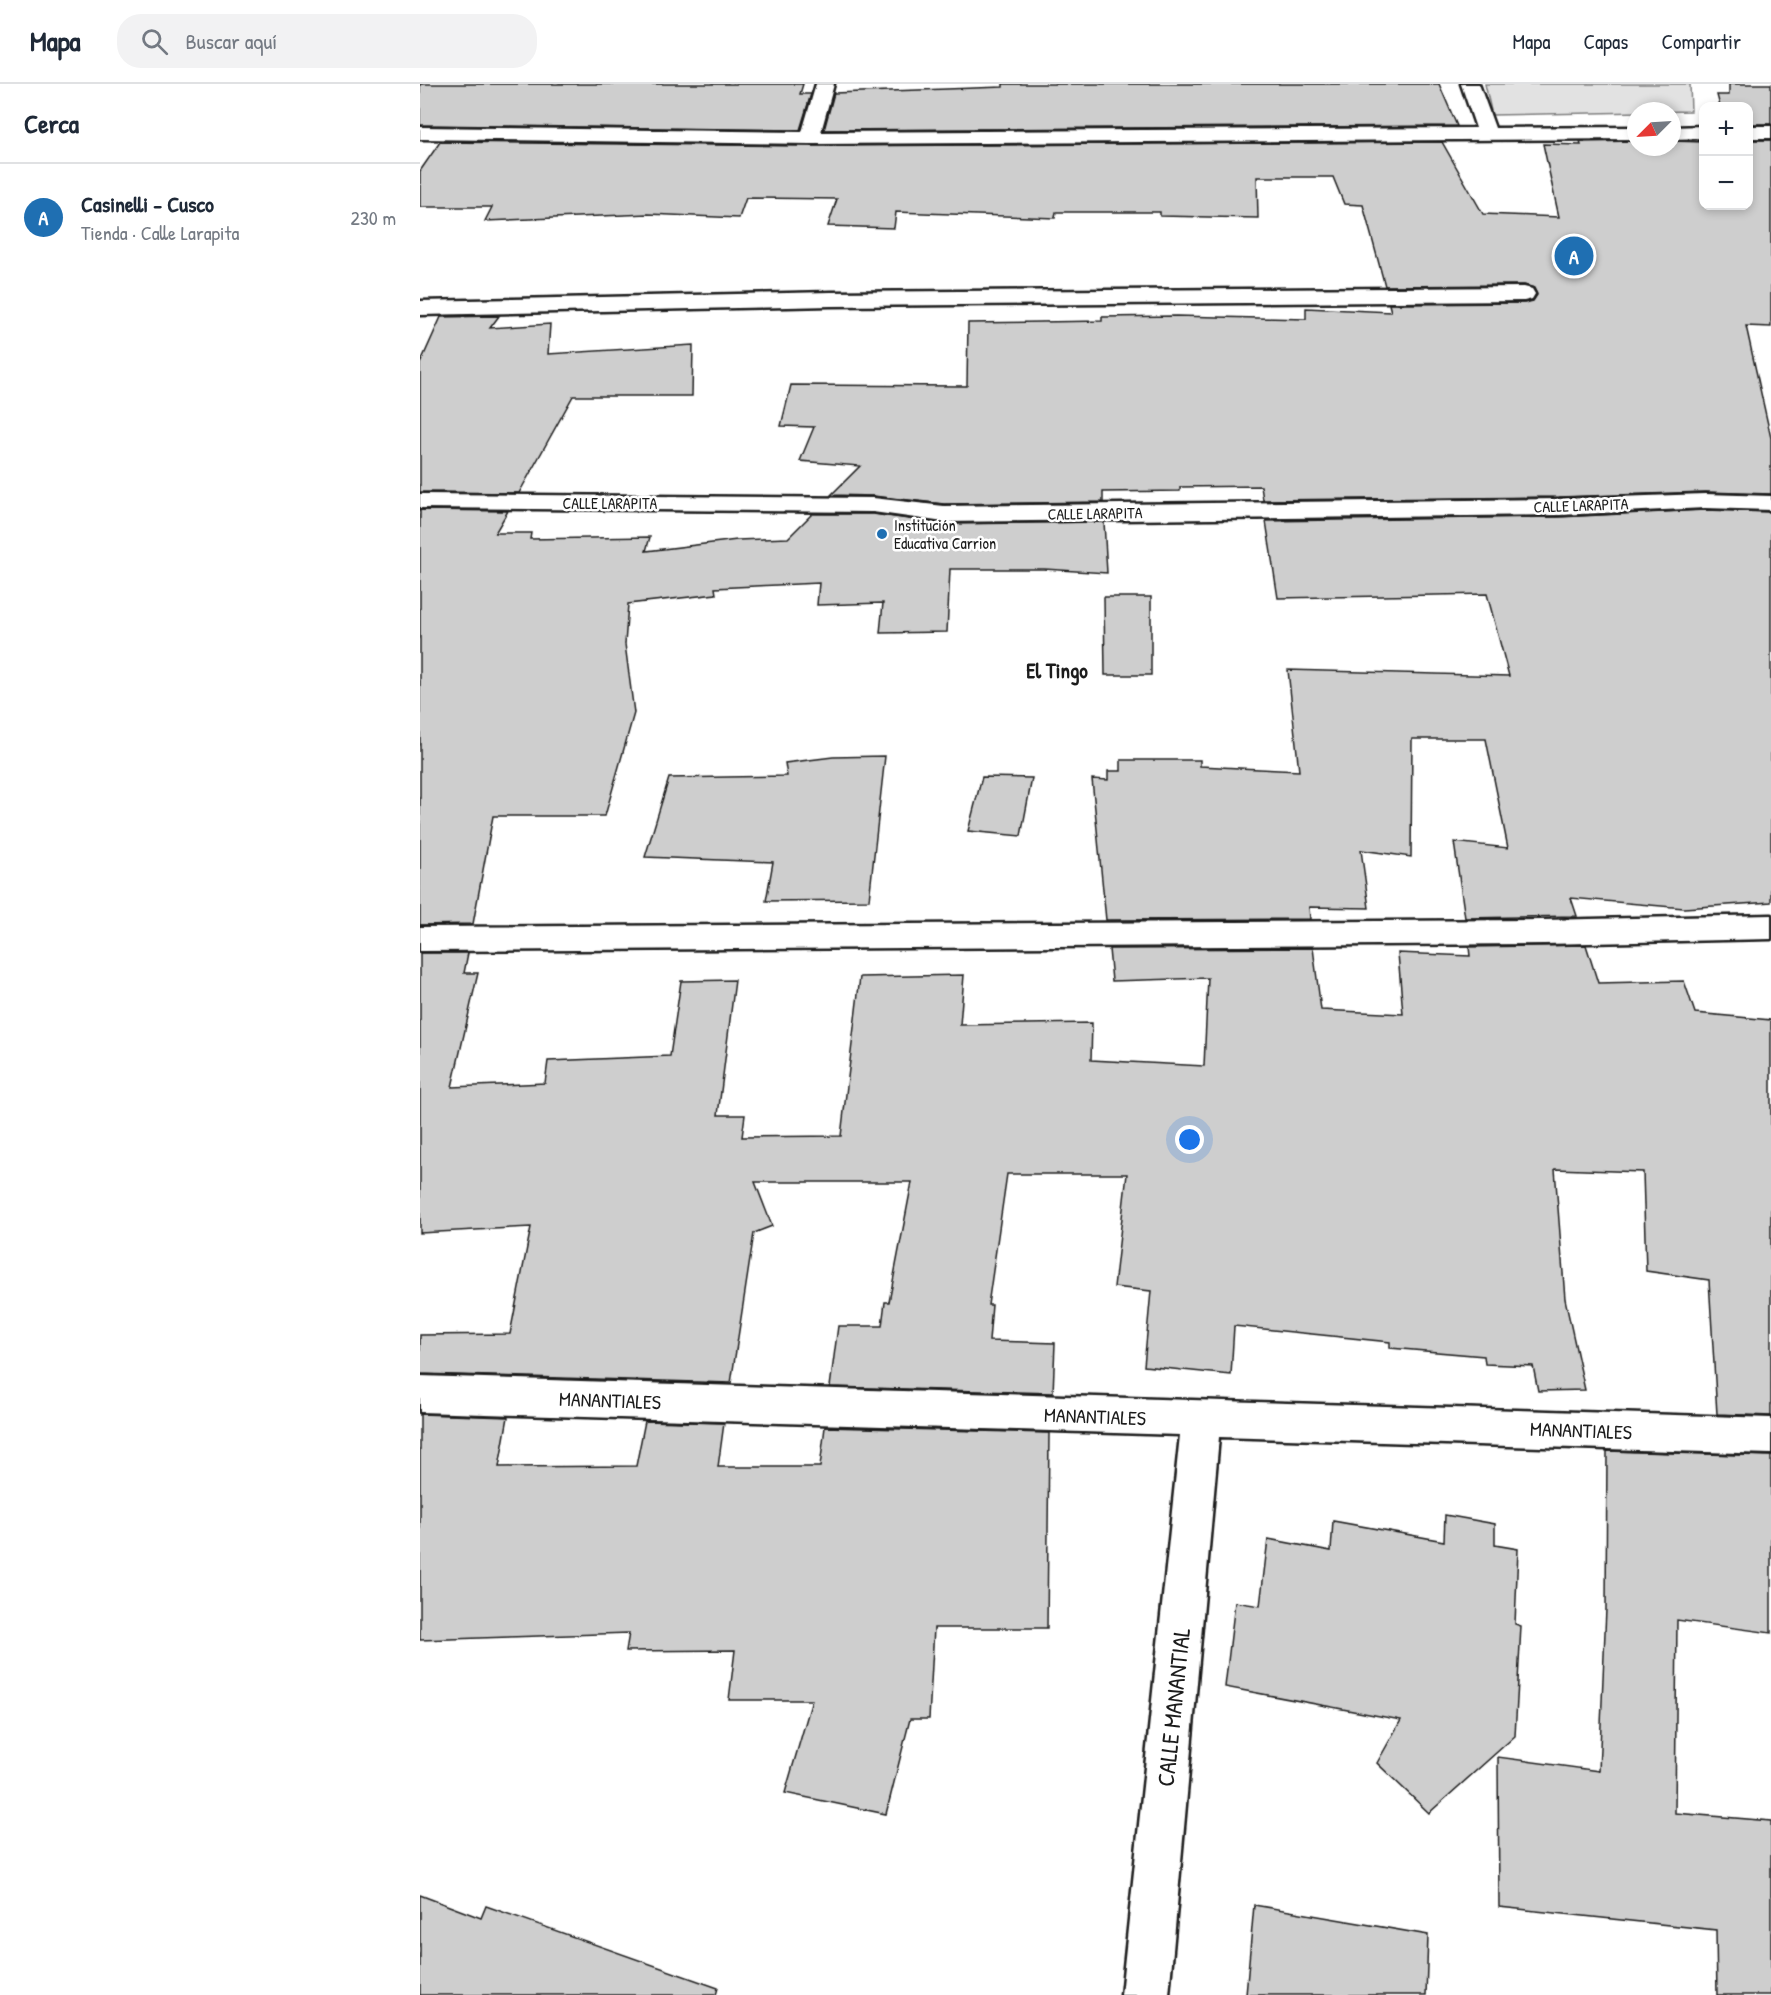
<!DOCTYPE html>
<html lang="es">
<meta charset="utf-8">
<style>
:root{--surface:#fff;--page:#f2f2f3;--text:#1f2937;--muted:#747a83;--line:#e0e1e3;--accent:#1f6fb2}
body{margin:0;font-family:"Patrick Hand",sans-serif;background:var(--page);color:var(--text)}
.controls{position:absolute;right:18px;top:18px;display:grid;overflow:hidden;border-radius:12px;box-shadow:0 3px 9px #0003}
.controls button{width:54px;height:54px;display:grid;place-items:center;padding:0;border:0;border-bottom:2px solid var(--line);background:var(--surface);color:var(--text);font:30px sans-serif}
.compass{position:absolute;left:1207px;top:18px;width:54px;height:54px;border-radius:50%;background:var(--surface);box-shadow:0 3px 9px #0003;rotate:246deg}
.you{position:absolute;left:770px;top:1056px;width:21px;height:21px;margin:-15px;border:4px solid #fff;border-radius:50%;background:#1a73e8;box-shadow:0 0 0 9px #1a73e833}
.badge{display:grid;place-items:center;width:39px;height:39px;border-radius:50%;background:var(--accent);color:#fff;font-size:20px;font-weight:700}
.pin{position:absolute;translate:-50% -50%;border:3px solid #fff;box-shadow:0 2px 6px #0006}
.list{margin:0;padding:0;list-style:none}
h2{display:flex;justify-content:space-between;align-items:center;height:78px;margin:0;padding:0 24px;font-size:26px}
h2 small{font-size:20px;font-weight:400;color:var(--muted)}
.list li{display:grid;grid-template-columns:39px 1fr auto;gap:18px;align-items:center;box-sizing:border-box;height:108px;padding:0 24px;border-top:2px solid var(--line)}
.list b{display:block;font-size:22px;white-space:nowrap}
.list p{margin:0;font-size:20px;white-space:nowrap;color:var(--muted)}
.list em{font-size:20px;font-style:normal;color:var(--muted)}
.icon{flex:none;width:33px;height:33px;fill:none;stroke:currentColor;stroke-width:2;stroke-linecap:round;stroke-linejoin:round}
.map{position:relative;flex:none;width:1351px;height:1911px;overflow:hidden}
header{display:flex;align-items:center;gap:36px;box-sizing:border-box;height:84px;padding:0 30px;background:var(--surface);border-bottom:2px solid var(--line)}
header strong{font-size:28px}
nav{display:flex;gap:33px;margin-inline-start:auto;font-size:21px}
.search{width:420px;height:54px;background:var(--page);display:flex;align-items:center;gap:15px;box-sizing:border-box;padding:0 21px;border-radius:24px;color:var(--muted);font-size:22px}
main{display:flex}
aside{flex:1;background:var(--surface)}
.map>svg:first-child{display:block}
.green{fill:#e2e2e2;stroke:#7f7f7f;stroke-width:1.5}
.building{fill:#cecece;stroke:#1c1c1c;stroke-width:1.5}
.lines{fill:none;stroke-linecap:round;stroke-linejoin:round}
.minor-casing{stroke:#1c1c1c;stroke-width:5}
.minor{fill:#fff;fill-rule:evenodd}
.poi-dot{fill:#1f6fb2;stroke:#fff;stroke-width:2}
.labels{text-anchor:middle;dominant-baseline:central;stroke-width:5;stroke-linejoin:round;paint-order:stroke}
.far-street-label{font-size:16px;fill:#1c1c1c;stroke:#fff}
.far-poi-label{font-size:16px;fill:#1c1c1c;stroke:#fff;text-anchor:start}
.street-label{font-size:20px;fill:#1c1c1c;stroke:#fff}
.neighbourhood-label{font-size:21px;font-weight:bold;fill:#1c1c1c;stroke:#fff}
.near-street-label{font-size:24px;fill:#1c1c1c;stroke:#fff}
</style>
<header>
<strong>Mapa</strong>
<div class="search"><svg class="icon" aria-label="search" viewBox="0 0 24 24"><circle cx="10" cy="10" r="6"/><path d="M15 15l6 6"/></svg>Buscar aquí</div>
<nav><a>Mapa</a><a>Capas</a><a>Compartir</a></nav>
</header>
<main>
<aside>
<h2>Cerca<small></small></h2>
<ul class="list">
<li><span class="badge">A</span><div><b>Casinelli - Cusco</b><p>Tienda · Calle Larapita</p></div><em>230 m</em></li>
</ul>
</aside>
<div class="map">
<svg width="1351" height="1911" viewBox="0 0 1351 1911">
<rect width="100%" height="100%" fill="#fff"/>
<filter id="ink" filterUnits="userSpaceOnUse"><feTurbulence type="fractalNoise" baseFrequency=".0167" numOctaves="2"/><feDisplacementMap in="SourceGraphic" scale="12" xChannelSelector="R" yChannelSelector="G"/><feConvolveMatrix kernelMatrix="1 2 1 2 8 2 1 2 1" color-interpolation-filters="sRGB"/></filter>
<g filter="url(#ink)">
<path class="green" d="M1065,0h205l1,27 -199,4z"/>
<g class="building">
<path d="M0,0h383l-3,10h11l-11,36 -380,-5z"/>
<path d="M583,0h436l18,42 -633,4 10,-37 169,-6z"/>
<path d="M1309,0h42v40h-22v-18h-29l-3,-11h12z"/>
<path d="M1329,56h22v187l-25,-1 25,112v56l-66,-2 -146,5 -296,3 -2,-14 -81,1v4l-77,1v10l-159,2 -71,-8 -42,-1 29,-29 -60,-5 14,-34 -33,-1 10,-41 176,1 1,-63 134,-2v-4l74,-1 130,3v-11l85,4 -2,-8 135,-1 9,-2 4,-6 -3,-7 -10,-3 -139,1 -22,-81 -19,-1 -11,-27h-76l1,41 -98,-2v-4h-104l-1,6 -159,-6 -2,16 -66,-2 9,-27 -91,-1 -7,20 -91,-4 -163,7 7,-14h-72v-36l20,-29 370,4 632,-4 41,72 76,3 -16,-73 38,1 -1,-3 56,-1v6h36v-6l32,1v64h45z"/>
<path d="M79,232l-9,12 60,-4 -2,30 145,-9 -1,51h-119l-54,97 -99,-1v-128l21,-47z"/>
<path d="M0,426l88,1 -13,22h36l-1,6 120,-2 -4,14 91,-11 51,-2 24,-24h61l71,10 160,-2 3,51 -63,-4h-94l-3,63 -67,1 3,-30 -66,2 2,-22 -104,5 1,6 -88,10 -3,40 9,69 -29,103h-112l-20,108 -53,1z"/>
<path d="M1285,426l66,2v390l-87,6 -113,-10 6,18 -112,2 -11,-76 54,6 -22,-109h-74l-1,118 -50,-7 8,58 -60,-1 1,12 -204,1 -14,-141 16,1v-9h13v-11h79v6l99,5 -11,-101 221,6 -22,-82 -209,4 -12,-77 293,-4z"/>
<path d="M684,513h47v78h-46z"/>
<path d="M465,672l-16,144 -103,1 7,-39 -128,-5 24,-79 118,-2 -2,-13 48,-6z"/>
<path d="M562,693l50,1 -11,58 -53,-5z"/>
<path d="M1166,861l12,38 86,-2 11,32 76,7v396l-54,-2 -8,-134 -63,-9 -3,-99 -88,-3 10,130 20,91 -47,1 -5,-25 -48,-2 -1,-8 -94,-8v-6l-156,-16 -3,49 -87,-9 7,-75 -37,-4 13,-113h-120l-19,131h4l-3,36 66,2 -2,50 -223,-6 8,-61h44l3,-24h4l23,-120h-157l17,44 -18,7 -23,150 -311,-9v-39l90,-1 21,-107 -111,6v-280h48l-4,20h14l-26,114 93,-4 3,-22 122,-5 11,-75 54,-1 -17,135h27l-3,22 99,-1 19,-159 104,-2 -4,50 132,-2 -1,37 113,6 4,-88 -96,3 -3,-32 204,-1 8,62 82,4 -5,-61 72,3 -1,-9z"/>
<path d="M0,1330l88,3 -9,50 137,-1 9,-45 79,2 -6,44h102l5,-40 224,6 -2,195h-113l-5,91h-19l-24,95 -101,-21 27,-93h-83l6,-50 -109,1 3,-18 -209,7z"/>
<path d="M1187,1367l164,5v177l-94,-13 -2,193 96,8v174h-54l-1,-65 -217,-23 -1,-150 101,14 7,-162z"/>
<path d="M1025,1431l50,9v21l23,4 -3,75 6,2 -6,110 -86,77 -52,-50 24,-43 -176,-33 10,-85 25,4 8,-67 63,12 2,-30 111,20z"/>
<path d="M0,1811l61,23 5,-12 232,82 -2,7h-296z"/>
<path d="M834,1821l174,30 -2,60h-180z"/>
</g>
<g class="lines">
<g class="minor-casing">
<g id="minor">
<path d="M396,0h18l-13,48 655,-4 -15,-44h18l16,44 141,-1v12l-826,5 -390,-5v-12l382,5z"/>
<path d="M1284,42v12l-32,1v-12z"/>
<rect x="1328" y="42" width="23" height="12"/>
<path d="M1104,203l8,2 3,5 -3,5 -8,2 -693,5 -411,9v-14l411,-9z"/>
<path d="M0,410l453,4 71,8 615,-7 146,-5 66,2v14l-66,-2 -146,7 -615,7 -71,-10 -453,-4z"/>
<path d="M1351,831v24l-227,5 -1124,7v-24l1124,-7z"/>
<path d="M0,1292l1351,42v36l-552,-17 -50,558h-48l59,-560 -760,-23z"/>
</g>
</g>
<use href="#minor" class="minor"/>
</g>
</g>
<circle class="poi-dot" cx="462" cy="450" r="6"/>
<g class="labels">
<g class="far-street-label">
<text x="190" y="419">CALLE LARAPITA</text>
<text transform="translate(1161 421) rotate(-2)">CALLE LARAPITA</text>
<text transform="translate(675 429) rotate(-1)">CALLE LARAPITA</text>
</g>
<g class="far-poi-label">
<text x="474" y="441">Institución<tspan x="474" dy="18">Educativa Carrion</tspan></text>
</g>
<g class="street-label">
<text transform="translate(190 1316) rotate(2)">MANANTIALES</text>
<text transform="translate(675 1332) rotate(2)">MANANTIALES</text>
<text transform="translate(1161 1346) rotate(2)">MANANTIALES</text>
</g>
<g class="neighbourhood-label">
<text x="637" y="586">El Tingo</text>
</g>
<g class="near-street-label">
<text transform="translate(753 1623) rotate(-84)">CALLE MANANTIAL</text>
</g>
</g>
</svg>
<div class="controls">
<button>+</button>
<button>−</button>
</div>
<svg class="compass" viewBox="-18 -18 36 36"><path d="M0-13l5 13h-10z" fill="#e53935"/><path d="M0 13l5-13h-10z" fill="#747a83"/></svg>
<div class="you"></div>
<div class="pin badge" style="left:1154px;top:172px">A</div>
</div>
</main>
